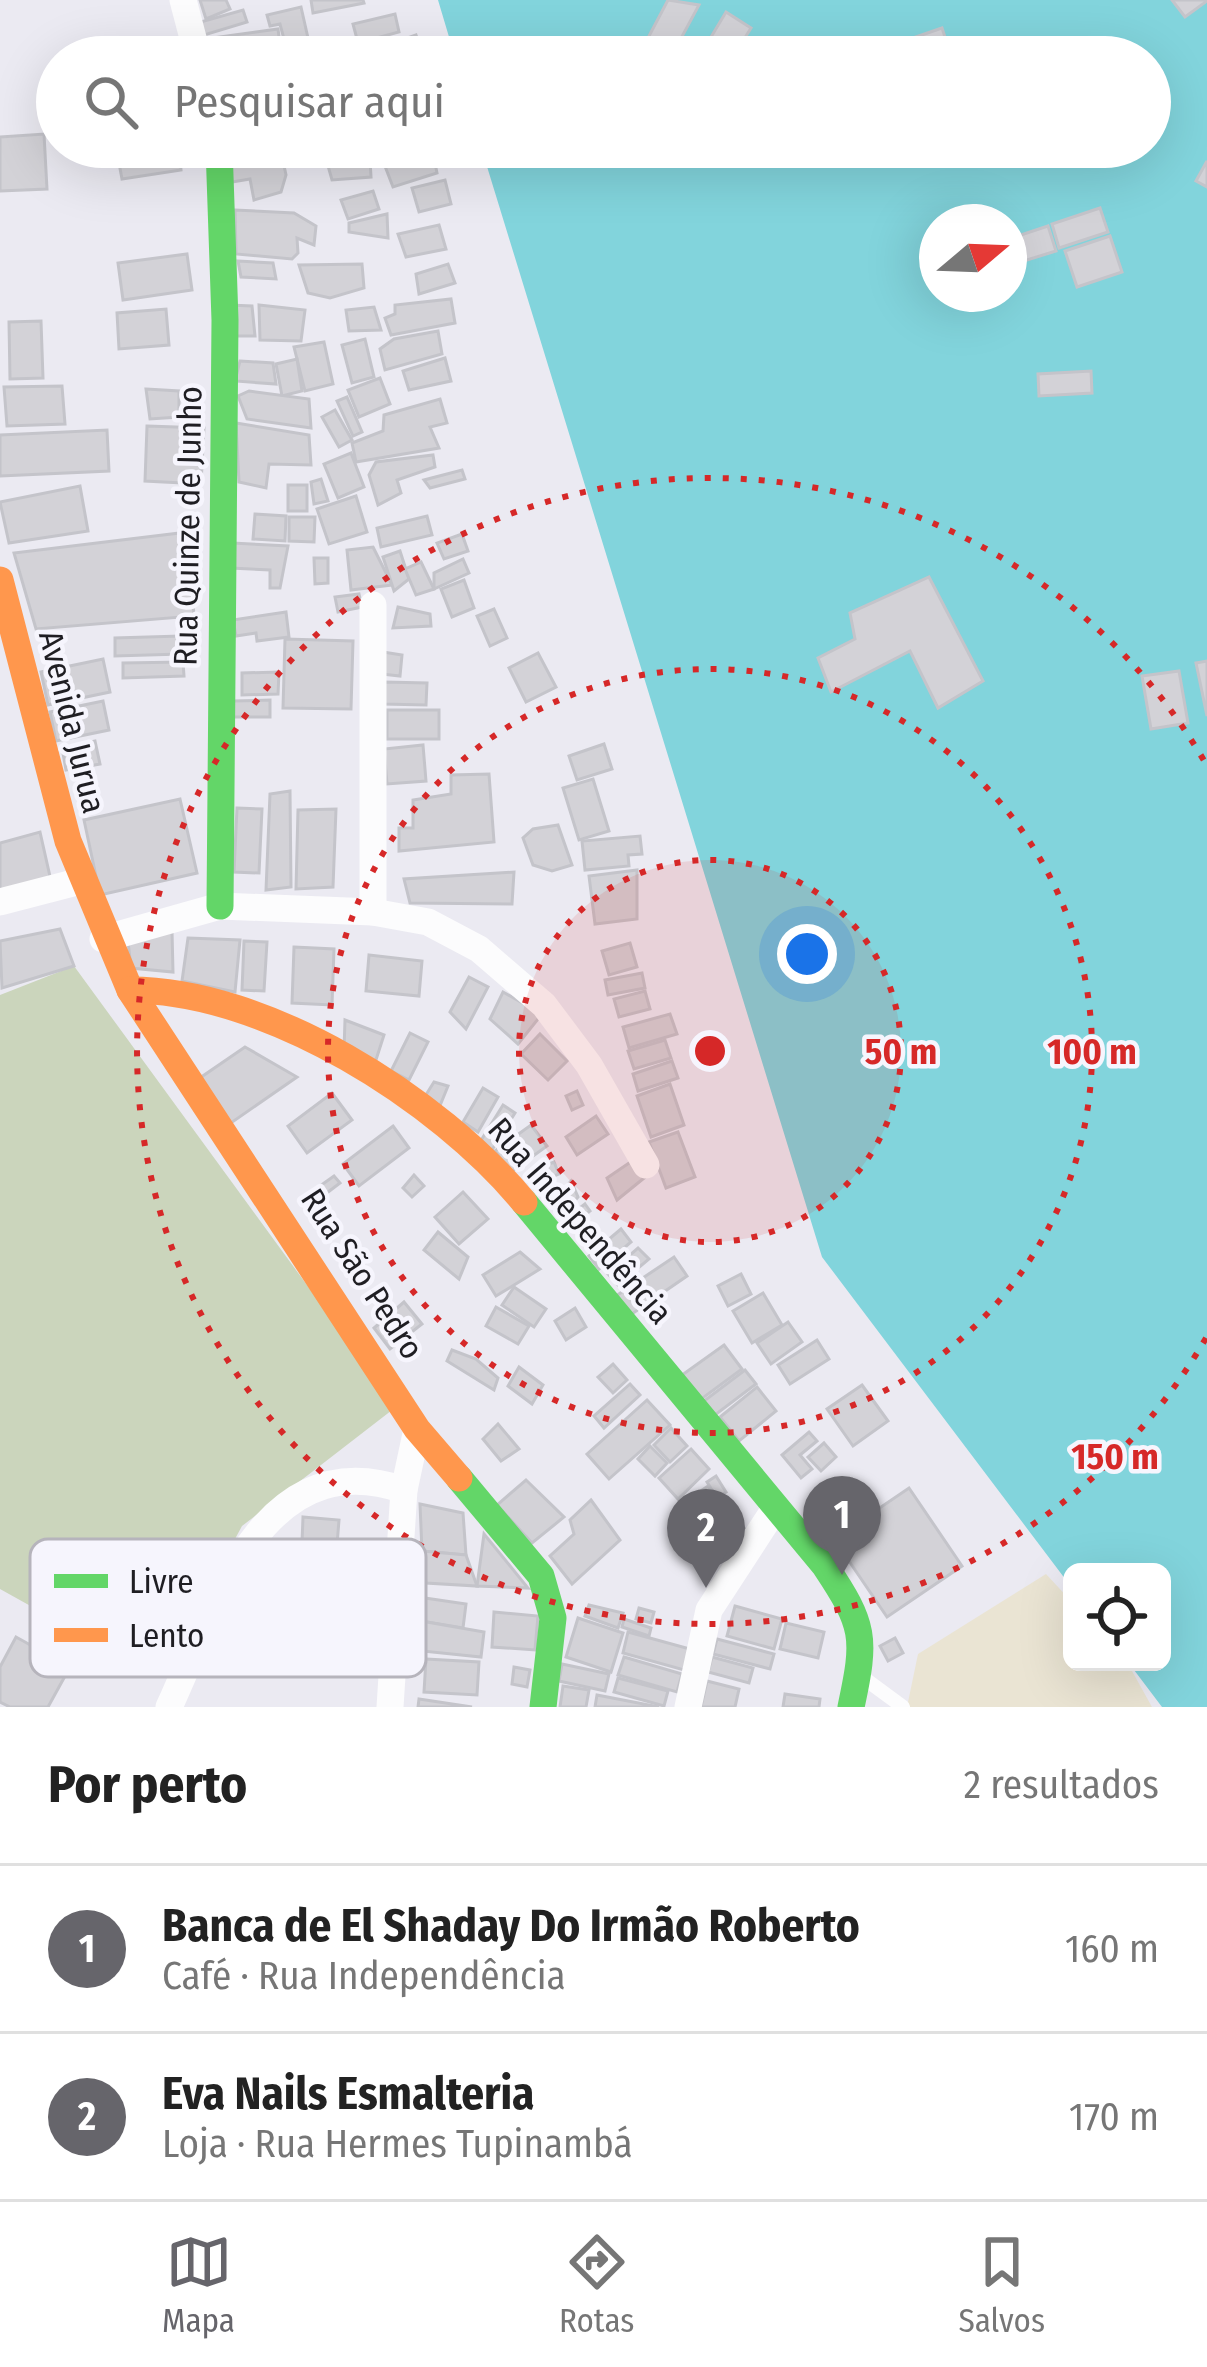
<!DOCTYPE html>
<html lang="pt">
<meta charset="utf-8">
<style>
:root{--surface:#fff;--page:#f2f2f2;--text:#222;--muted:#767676;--line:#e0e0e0;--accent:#66656b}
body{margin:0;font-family:"Fira Sans Condensed",sans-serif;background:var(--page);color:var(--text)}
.controls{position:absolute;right:36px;bottom:36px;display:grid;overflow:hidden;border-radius:18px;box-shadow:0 12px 48px #0002}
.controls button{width:108px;height:108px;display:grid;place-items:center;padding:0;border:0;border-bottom:3px solid var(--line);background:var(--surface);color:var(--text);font:60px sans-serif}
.compass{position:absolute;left:919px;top:204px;width:108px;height:108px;border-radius:50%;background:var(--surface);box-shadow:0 12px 48px #0002;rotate:71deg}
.you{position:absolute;left:807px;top:954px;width:42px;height:42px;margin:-30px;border:9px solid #fff;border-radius:50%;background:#1a73e8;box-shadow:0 0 0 18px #1a73e833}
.badge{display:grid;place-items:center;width:78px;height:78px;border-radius:50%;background:var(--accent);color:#fff;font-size:39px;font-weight:700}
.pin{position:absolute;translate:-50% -99px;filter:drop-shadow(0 3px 6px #0008)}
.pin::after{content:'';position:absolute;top:63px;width:42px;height:36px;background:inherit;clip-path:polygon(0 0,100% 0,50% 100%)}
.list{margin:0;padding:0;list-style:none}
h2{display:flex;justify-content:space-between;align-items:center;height:156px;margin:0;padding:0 48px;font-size:51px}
h2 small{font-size:39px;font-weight:400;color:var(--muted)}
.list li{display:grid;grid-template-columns:78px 1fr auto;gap:36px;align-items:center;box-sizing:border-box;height:168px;padding:0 48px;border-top:3px solid var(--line)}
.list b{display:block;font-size:45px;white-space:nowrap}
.list p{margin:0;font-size:39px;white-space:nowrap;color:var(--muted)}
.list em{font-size:39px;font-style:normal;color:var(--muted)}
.icon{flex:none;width:66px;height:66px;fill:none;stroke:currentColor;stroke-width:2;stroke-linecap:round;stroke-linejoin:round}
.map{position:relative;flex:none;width:1207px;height:1707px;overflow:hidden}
.search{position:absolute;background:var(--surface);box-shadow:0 12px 48px #0002;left:36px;right:36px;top:36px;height:132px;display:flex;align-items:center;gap:30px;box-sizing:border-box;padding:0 42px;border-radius:66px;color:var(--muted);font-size:45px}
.sheet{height:492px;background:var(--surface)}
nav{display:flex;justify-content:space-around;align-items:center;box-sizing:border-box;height:168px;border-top:3px solid var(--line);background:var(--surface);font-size:33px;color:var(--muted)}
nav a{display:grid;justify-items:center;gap:6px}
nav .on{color:var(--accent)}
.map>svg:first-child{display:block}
.green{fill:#cbd5bc}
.sand{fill:#eae4d3}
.water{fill:#82d4dc;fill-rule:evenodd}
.building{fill:#d3d2d7;stroke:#c4c4ca;stroke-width:3}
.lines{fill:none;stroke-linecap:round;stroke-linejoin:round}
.lane{stroke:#fcfcfd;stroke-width:14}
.street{stroke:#fcfcfd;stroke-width:27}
.fast{stroke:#63d668;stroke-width:27}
.slow{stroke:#ff974d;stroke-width:27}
.ring{fill:none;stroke:#d62828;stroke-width:6;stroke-dasharray:6 12}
.labels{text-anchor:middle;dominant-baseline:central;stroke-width:9;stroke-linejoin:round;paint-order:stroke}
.street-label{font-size:33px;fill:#1f1e23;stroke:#f6f5fd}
.key{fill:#f6f5fd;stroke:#b6b4bc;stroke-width:3}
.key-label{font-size:33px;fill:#1f1e23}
.centre{fill:#d62828;stroke:#f6f5fd;stroke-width:6}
.ring-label{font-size:36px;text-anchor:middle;font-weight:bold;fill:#d62828;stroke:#f6f5fd;stroke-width:9;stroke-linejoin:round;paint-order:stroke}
</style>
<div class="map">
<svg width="1207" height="1707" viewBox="0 0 1207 1707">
<rect width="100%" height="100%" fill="#ebeaf2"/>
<path class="green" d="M74,966l322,441 -154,119 -82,152 -160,-89v-594z"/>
<path class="sand" d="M1046,1574l26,28v60h55l25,45h-245l11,-53z"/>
<path class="water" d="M438,0h769v1707h-45l-34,-45h34v-90h-90v16l-250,-331 -341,-1110h669v-90h-695zM937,222h72v72h-72z"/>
<g class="building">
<path d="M200,0h26l4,9 -24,10z"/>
<path d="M311,0h52l1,3 -51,10z"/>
<path d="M668,0l31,5 -28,52h-29l-3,-2z"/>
<path d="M1172,0h35v1l-22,16z"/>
<path d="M301,7l7,31 -23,5 -5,-19 -10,2 -3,-11z"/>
<path d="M243,10l4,12 -46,14 -4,-13z"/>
<path d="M726,12l25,16 -18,29h-34z"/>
<path d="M395,14l4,18 -41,11 -5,-19z"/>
<path d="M942,28l8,24 -33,5 -7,-18z"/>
<path d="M278,29l3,23 -74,5 -2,-18z"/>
<path d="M416,35l8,22 -67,-1z"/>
<path d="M44,134l3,55 -47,2v-54z"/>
<path d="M116,147h63l2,23 -59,9z"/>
<path d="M256,147h24l6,28 -5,17 -27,8 -4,-21 -18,3 -6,-29z"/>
<path d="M315,147h86l1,4 -32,8 1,18 -39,3 -9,-32z"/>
<path d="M1073,147h50v2l-50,4z"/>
<path d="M432,148l5,25 -44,14 -10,-26z"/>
<path d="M1207,161v26l-11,-6z"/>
<path d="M445,180l6,24 -32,8 -7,-24z"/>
<path d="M373,191l6,18 -31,10 -7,-19z"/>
<path d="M1100,208l8,24 -49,16 -7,-24z"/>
<path d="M235,210l59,3 22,13 -2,19 -17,-7 1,15 -6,6 -56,-5z"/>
<path d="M387,214l1,24 -39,-6v-9z"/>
<path d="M439,225l7,24 -40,8 -8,-23z"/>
<path d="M1048,226l8,25 -42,13 -5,-25z"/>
<path d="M1110,236l12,36 -45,15 -12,-36z"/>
<path d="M187,254l5,36 -69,10 -5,-37z"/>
<path d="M238,261l35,2 3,16 -35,-2z"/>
<path d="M362,264l2,24 -34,10 -22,-5 -9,-28z"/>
<path d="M448,264l7,19 -36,11 -3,-20z"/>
<path d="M451,299l4,24 -64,12 -6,-17 10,-4v-9z"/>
<path d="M228,305l24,1 3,30h-23z"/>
<path d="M259,305l46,5 -4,31 -41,-1z"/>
<path d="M374,307l7,23 -32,1 -3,-21z"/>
<path d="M166,309l3,36 -50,4 -2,-36z"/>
<path d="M41,321l2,57 -33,1 -1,-57z"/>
<path d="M438,331l4,23 -57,16 -5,-21 14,-10z"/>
<path d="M365,339l9,38 -22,6 -10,-38z"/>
<path d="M324,342l9,42 -28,7 -11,-44z"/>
<path d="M445,358l6,23 -42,9 -6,-19z"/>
<path d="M297,359l5,32 -20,5 -6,-32z"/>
<path d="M240,361l33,2 3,21 -41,-3z"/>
<path d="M1091,371l1,22 -53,3 -1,-22z"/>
<path d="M380,378l10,26 -31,13 -11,-27z"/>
<path d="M62,386l3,38 -58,2 -3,-39z"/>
<path d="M146,389l33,2v26l-29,2z"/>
<path d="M249,391l60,8 2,29 -64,-9 -9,-23z"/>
<path d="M347,397l15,35 -9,4 -16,-35z"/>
<path d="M440,399l7,24 -17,4 9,21 -83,14 -4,-19 31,-12 1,-16z"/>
<path d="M335,410l17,30 -13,7 -17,-30z"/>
<path d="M236,423l73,12 2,30 -42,-1 -3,24 -27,-6z"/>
<path d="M147,426l57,2 -3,56 -56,-3z"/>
<path d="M107,430l2,41 -109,5v-41z"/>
<path d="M351,453l13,34 -26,11 -14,-34z"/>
<path d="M433,455l2,12 -38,13 4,13 -23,12 -9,-30 7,-13z"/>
<path d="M462,470l3,9 -35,9 -6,-8z"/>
<path d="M321,479l7,22 -14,3 -3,-22z"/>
<rect x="288" y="485" width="19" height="26"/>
<path d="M80,486l8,45 -79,12 -9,-41z"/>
<path d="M356,496l11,36 -38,12 -12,-35z"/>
<path d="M255,514l31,2 -1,25 -32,-2z"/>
<path d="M427,516l5,19 -51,12 -4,-19z"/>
<path d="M289,517h26l-1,25 -25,-1z"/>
<path d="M188,532l6,84 -158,13 -22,-76z"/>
<path d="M462,534l6,17 -24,8 -7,-16z"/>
<path d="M232,543l56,3 -8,42h-10v-18l-39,-2z"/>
<path d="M373,547l19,38 -41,5 -4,-40z"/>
<path d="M400,551l9,28 -15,12 -11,-34z"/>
<path d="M314,558h14v25l-13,1z"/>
<path d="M463,559l6,14 -35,16v-16z"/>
<path d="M421,562l13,27 -18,6 -11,-26z"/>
<path d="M929,577l54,104 -45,27 -28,-57 -79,41 -13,-34 37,-19 -5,-26z"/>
<path d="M464,580l10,28 -22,9 -11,-28z"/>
<path d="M359,594l3,13 -24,5 -3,-15z"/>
<path d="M398,607l32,7 1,12 -38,2z"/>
<path d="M494,609l13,29 -17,8 -13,-30z"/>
<path d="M286,612l3,25 -32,4 -1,-8 -20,3 -3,-16z"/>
<path d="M180,636l1,18 -66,2v-18z"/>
<path d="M285,639l68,2 -2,68 -68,-1z"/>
<path d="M383,652l19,3 -2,21 -19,-2z"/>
<path d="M538,653l18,34 -30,15 -17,-34z"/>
<path d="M103,659l7,33 -62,13 -7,-33z"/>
<path d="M1207,661v55l-11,-53z"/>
<path d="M183,662l1,14 -61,2v-15z"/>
<path d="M1179,671l9,52 -37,6 -9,-53z"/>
<path d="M279,672l-1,22 -36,1v-22z"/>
<path d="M383,682l44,1 -1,22 -43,-1z"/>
<path d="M270,700v17h-37v-16z"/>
<path d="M103,701l6,29 -53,11 -6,-29z"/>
<rect x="387" y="710" width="52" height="29"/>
<path d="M95,741l5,23 -34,6 -4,-22z"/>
<path d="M604,744l8,25 -35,11 -8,-24z"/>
<path d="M423,745l3,36 -39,3 -3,-35z"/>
<path d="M489,774l5,68 -95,9v-23h14v-28l38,-6v-19z"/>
<path d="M593,779l16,52 -30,9 -16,-52z"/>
<path d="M290,791l1,96 -25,3 4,-96z"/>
<path d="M180,799l17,74 -97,22 -16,-75z"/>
<path d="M237,808l25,1 -3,64 -25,-1z"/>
<path d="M336,809l-3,78 -37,2 2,-79z"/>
<path d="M558,825l14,40 -20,6 -19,-6 -10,-27 10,-9z"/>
<path d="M40,832l11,49 -51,14v-52z"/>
<path d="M640,836l2,18 -14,1 1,11 -44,4 -3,-29z"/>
<path d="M637,870v49l-42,5 -6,-48z"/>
<path d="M514,872l-2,32 -102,-1 -6,-24z"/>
<path d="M60,929l14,37 -72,22 -2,-47z"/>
<path d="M172,931l1,41 -42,-4 -4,-35z"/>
<path d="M188,938l52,2 -5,52 -53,-11z"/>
<path d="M244,941l23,1 -3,49 -22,-1z"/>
<path d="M630,943l7,24 -28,8 -7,-24z"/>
<path d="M294,947l40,2 -2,56 -40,-2z"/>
<path d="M369,955l53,6 -3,35 -53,-5z"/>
<path d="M642,973l3,15 -37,7 -3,-15z"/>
<path d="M469,977l19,10 -22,42 -16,-17z"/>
<path d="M645,991l5,18 -31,8 -5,-18z"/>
<path d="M503,992l39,22 -24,30 -28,-25z"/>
<path d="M670,1014l7,20 -48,14 -6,-21z"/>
<path d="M345,1020l39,15 -10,31 -30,-16z"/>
<path d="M410,1033l18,9 -19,38 -18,-9z"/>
<path d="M540,1034l27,27 -19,19 -27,-26z"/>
<path d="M665,1040l6,18 -37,11 -6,-18z"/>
<path d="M245,1047l52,30 -69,48 -31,-45z"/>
<path d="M672,1061l6,17 -40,13 -5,-17z"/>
<path d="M434,1082l14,4 -9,22 -15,-10z"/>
<path d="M670,1084l14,41 -33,12 -14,-41z"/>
<path d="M483,1088l15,9 -20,35 -15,-10z"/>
<path d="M577,1091l6,14 -11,5 -6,-14z"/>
<path d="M332,1093l20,27 -45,33 -19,-27z"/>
<path d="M503,1105l12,8 -23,37 -12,-8z"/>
<path d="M596,1116l12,18 -31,21 -11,-18z"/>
<path d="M531,1125l16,21 -36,26 -16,-21z"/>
<path d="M393,1126l16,22 -50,38 -16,-22z"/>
<path d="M678,1132l17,45 -29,11 -17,-46z"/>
<path d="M635,1159l14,15 -32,26 -10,-22z"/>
<path d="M554,1162l5,12 -10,4 -5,-12z"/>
<path d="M414,1175l10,11 -12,11 -9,-9z"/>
<path d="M334,1176l6,7 -33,25 -4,-10z"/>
<path d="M571,1181l7,16 -17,20 -9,-14z"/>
<path d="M463,1192l25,27 -29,25 -24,-27z"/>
<path d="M585,1204l5,7 -16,13 -6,-7z"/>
<path d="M621,1229l10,13 -32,27 -10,-13z"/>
<path d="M438,1232l30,25 -9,22 -35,-29z"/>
<path d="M638,1248l11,11 -31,26 -10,-11z"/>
<path d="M520,1252l20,17 -44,27 -13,-21z"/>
<path d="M674,1257l13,19 -58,40 -13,-20z"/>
<path d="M741,1274l10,20 -23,12 -10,-20z"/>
<path d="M514,1287l32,22 -12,18 -32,-22z"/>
<path d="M763,1293l19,32 -30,18 -19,-32z"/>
<path d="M404,1302l18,22 -32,25 -16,-21z"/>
<path d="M496,1307l33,19 -11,18 -32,-18z"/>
<path d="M575,1308l11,19 -20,13 -11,-19z"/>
<path d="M788,1322l14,20 -31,22 -14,-21z"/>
<path d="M817,1340l12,19 -39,25 -12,-19z"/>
<path d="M724,1345l18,24 -42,31 -18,-25z"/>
<path d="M452,1350l24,9 22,19 -4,12 -47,-29z"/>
<path d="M613,1364l14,16 -14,13 -15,-16z"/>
<path d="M519,1367l24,18 -11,19 -24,-18z"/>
<path d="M745,1370l11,14 -45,34 -11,-14z"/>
<path d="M630,1384l10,11 -36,33 -10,-12z"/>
<path d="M862,1385l26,36 -35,25 -26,-37z"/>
<path d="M757,1387l19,24 -37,30 -19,-24z"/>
<path d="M647,1400l23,25 -61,54 -22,-25z"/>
<path d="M498,1424l21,25 -18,12 -18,-22z"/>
<path d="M671,1428l16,18 -17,16 -16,-17z"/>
<path d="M809,1432l8,9 -17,14 12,14 -11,9 -19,-23z"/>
<path d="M824,1443l12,14 -15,14 -13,-14z"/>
<path d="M650,1446l17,17 -12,13 -17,-17z"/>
<path d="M691,1449l18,20 -31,30 -19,-21z"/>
<path d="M716,1476l10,16 -9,6 -10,-16z"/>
<path d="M852,1479l15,21 -37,26 -15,-20z"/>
<path d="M526,1480l38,37 -32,26 -35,-38z"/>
<path d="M708,1486l10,15 -28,19 -10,-15z"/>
<path d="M909,1488l53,78 -75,51 -53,-78z"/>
<path d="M591,1500l29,40 -48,44 -22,-28 24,-22 -4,-14z"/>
<path d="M721,1502l23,26 -26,22 -22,-26z"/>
<path d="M420,1504l43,9 3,42 -44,-4z"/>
<path d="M303,1517l36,3 -2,25 -35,-2z"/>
<path d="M484,1534l44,54 -51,-2z"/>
<path d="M422,1551l44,4 11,31 -51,-3z"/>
<path d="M425,1598l41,6 -3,24 -42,-7z"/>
<path d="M589,1605l34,8 -5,15 -33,-12z"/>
<path d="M735,1606l47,13 -8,30 -47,-13z"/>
<path d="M639,1608l15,4 -3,11 -15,-4z"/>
<path d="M494,1612l44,4 -3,34 -43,-3z"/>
<path d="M578,1618l45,15 -12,39 -45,-15z"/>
<path d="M624,1619l27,9 -2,8 -27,-9z"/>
<path d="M421,1621l63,11 -3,25 -59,-6z"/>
<path d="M786,1623l38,9 -6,26 -38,-9z"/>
<path d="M628,1632l62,17 -6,21 -61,-17z"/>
<path d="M16,1637l54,30 -22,40h-38l-10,-5v-35z"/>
<path d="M895,1638l8,15 -15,8 -8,-15z"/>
<path d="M717,1639l57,15 -4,15 -57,-15z"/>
<path d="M624,1657l58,17 -5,18 -59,-17z"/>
<path d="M712,1657l41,11 -4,15 -41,-11z"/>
<path d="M426,1659l53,3 -2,33 -53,-3z"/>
<path d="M562,1664l47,10 -4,17 -46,-10z"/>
<path d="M514,1667l16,3 -3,17 -15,-3z"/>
<path d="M618,1678l50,13 -4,15 -50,-14z"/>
<path d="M707,1681l32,8 -4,18h-34z"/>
<path d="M563,1686l26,4 -3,17h-26z"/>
<path d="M785,1694l35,5 -1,8h-36z"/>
<path d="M597,1695l62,12h-64z"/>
<path d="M419,1699l53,8h-54z"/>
</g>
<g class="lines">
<path class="lane" d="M861,1676l42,31"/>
<g class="street">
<path d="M183,0l15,57"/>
<path d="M0,902l77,-20"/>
<path d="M373,912v-307"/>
<path d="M103,939l117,-33 153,6 55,10 51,27 65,56 45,60 57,100"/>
<path d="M169,1707c46,-99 93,-266 235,-217"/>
<path d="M390,1707l14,-217 13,-61"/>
<path d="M688,1707l21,-97 65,-100"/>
</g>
<g class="fast">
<path d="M219,147l6,173 -5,586"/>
<path d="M524,1202l301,364c40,60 41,71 26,141"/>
<path d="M459,1478l82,98 12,42 -10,89"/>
</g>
<g class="slow">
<path d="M0,580l68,261 62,149 287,439 42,49"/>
<path d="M130,990c137,0 309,109 394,212"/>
</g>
</g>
<circle cx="710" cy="1051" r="191" fill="#d62828" fill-opacity=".12"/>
<g class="ring">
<circle cx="710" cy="1051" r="191"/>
<circle cx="710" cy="1051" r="382"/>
<path d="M1206 1338A573 573 0 1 1 1206 764"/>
</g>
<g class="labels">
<g class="street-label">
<text transform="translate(188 526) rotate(-89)">Rua Quinze de Junho</text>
<text transform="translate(72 722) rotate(76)">Avenida Jurua</text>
<text transform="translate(580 1221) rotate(49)">Rua Independência</text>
<text transform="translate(362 1274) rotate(57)">Rua São Pedro</text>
</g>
</g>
<rect x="30" y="1539" width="396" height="138" rx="18" class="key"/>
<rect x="54" y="1574" width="54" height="14" fill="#63d668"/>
<rect x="54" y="1628" width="54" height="14" fill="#ff974d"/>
<g class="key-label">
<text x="129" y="1593">Livre</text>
<text x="129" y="1647">Lento</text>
</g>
<circle cx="710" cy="1051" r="18" class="centre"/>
<g class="ring-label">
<text x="901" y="1064">50 m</text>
<text x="1092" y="1064">100 m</text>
<text x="1115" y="1469">150 m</text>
</g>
</svg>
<div class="controls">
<button><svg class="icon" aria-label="locate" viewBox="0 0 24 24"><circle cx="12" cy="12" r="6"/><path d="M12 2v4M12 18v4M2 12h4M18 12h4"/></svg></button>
</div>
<svg class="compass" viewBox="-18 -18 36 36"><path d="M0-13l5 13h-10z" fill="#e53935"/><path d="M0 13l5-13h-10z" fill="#767676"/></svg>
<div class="you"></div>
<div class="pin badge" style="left:842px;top:1575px">1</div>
<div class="pin badge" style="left:706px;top:1588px">2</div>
<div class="search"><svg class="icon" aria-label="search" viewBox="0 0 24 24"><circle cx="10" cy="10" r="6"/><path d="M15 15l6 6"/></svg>Pesquisar aqui</div>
</div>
<section class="sheet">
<h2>Por perto<small>2 resultados</small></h2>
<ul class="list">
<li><span class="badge">1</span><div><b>Banca de El Shaday Do Irmão Roberto</b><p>Café · Rua Independência</p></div><em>160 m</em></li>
<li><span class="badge">2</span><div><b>Eva Nails Esmalteria</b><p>Loja · Rua Hermes Tupinambá</p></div><em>170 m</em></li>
</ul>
</section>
<nav>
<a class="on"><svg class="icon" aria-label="map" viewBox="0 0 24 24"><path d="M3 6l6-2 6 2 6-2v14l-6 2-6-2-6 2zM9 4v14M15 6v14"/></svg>Mapa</a>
<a><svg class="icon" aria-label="directions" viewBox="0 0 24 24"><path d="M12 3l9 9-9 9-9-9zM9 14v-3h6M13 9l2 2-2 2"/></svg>Rotas</a>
<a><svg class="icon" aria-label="saved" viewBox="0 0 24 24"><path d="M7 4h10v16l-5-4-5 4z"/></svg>Salvos</a>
</nav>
